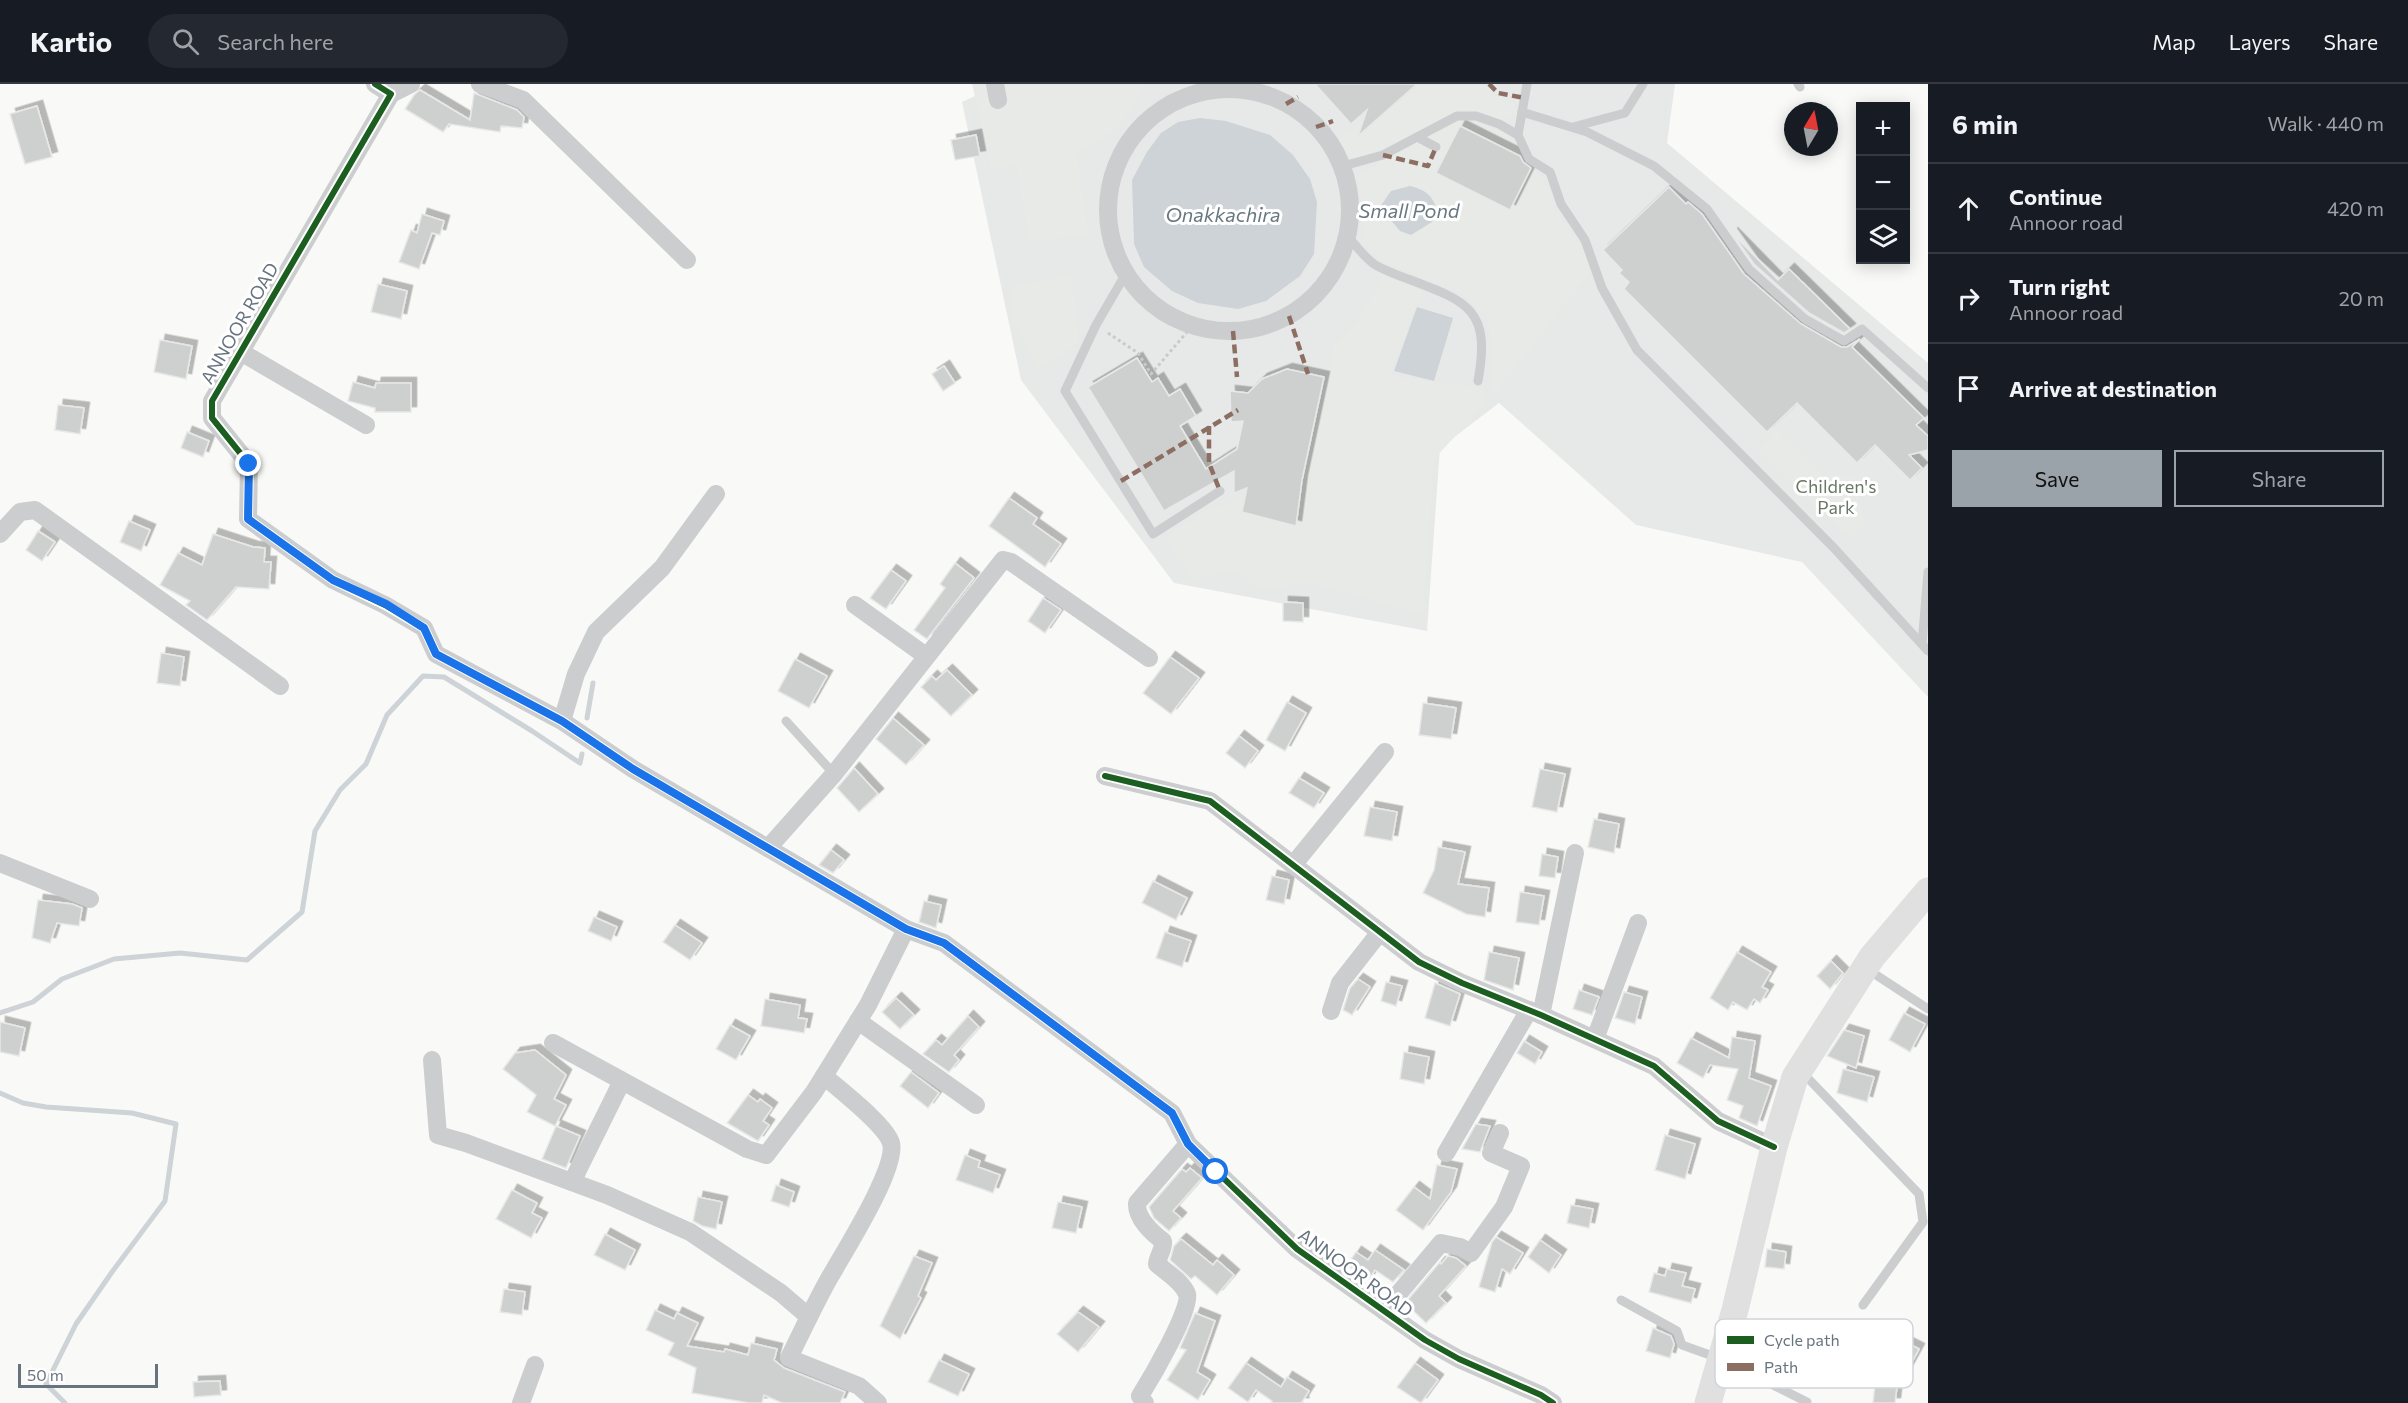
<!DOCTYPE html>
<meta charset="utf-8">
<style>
:root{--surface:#171b24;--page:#242831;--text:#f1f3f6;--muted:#9ea1a6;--line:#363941;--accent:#9aa3a9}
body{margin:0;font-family:Commissioner,sans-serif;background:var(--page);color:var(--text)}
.controls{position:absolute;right:18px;top:18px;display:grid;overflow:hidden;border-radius:0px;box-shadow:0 3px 15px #0003}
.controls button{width:54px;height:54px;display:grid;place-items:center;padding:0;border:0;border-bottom:2px solid var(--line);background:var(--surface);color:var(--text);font:30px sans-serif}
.compass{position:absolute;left:1784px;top:18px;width:54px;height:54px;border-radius:50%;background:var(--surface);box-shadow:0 3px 15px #0003;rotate:10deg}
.scale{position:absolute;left:18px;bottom:15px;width:140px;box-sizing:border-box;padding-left:6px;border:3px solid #67747f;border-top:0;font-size:16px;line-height:21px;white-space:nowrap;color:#67747f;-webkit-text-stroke:4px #fff;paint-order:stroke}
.stop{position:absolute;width:18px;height:18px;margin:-14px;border:4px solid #1a73e8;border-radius:50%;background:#fff}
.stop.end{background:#1a73e8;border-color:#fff;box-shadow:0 2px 6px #0008}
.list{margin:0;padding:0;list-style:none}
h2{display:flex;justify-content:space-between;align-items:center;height:78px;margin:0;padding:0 24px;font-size:26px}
h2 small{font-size:20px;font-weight:400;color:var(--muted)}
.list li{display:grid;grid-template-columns:39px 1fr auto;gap:18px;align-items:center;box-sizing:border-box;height:90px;padding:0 24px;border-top:2px solid var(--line)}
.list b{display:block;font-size:22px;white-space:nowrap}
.list p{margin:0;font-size:20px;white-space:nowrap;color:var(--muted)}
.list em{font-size:20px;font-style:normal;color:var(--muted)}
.actions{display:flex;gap:12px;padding:18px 24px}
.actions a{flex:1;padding:14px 0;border:2px solid var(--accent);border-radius:0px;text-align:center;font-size:21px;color:var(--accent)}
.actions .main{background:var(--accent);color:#111}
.icon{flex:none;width:33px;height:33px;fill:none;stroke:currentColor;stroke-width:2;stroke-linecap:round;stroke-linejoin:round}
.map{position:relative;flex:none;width:1928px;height:1319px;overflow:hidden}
header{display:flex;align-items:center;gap:36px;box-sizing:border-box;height:84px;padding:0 30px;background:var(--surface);border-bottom:2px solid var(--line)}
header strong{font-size:28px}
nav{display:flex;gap:33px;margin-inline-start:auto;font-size:21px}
.search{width:420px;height:54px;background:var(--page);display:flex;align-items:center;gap:15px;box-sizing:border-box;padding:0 21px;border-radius:33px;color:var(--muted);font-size:22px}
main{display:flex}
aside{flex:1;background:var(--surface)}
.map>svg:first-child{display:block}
.built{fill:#e7e9e8}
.green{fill:#e7eae6}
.water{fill:#cdd3d6}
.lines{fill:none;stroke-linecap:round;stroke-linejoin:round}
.stream{stroke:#cdd3d6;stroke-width:5}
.building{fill:#ced0d0;stroke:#e8e8e8;stroke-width:1.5;filter:url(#shadow)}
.path{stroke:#c9cacb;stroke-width:3;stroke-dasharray:3 3;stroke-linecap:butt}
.lane{stroke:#cccdce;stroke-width:9}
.street{stroke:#cccdce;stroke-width:18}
.secondary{stroke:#e0e0e1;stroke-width:27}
.quiet{stroke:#8d6e63;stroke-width:4.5;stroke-dasharray:9 4.5;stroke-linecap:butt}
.cycleway-casing{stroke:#fff;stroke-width:10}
.cycleway{stroke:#1b5e20;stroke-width:6}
.route{stroke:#1a73e8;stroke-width:8}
.labels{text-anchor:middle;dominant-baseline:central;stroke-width:6;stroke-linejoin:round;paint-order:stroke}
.street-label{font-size:18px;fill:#67747f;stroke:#fff}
.park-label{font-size:18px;fill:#687866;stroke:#fff}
.water-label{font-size:20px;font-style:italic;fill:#68787f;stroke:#fff}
.key{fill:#fff;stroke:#d1d5d9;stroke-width:1.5}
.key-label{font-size:16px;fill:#67747f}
</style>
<header>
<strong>Kartio</strong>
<div class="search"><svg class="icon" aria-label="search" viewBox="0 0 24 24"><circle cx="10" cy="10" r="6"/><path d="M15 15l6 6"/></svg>Search here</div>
<nav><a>Map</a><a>Layers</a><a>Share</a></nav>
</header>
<main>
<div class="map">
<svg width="1928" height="1319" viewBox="0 0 1928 1319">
<defs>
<filter id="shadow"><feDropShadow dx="5.5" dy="-5.5" stdDeviation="0" flood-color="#0004"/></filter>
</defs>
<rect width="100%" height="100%" fill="#f9f9f8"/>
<path class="built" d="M1001,0h674l-8,59 261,220v334l-126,-135 -166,-37 -137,-122 -59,45 -13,183 -253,-48 -153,-203 -59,-278z"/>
<g class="green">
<path d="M972,0h171l-18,34 -25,24 -24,7 12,86 -58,7 -13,-78 -25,6z"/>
<path d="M1222,0h54l-3,8z"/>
<path d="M1415,0h69l11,11 20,9 3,11 -16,5 -43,-10 -75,38 -41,18 -11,-22z"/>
<path d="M1460,37l43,11 40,48 18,39 23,32 7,20 -101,127 3,-23 -4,-55 -26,-26 -77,-31 -22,-18c-2,-12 0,-24 -2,-35 -1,-13 -5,-22 -3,-35l57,-33z"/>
<path d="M1379,188l43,19 -33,85 95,12 2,15 -52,56 -11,156 -110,-32 -58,6 -18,-18 -46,8 -25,-43 46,-29 17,-3 16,-9 -3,17 54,13 6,-45 34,-138 20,-18 26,-45z"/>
<path d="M1071,191l8,68 -41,26 -27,-51 2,-31z"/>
<path d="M1777,347l45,43 31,3 12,47 -14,15 -93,-88z"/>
</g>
<g class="water">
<path d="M1200,34l26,3 44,14 23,20 17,24 7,23 -3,52 -14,22 -34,25 -28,8 -40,-6 -26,-12 -28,-24 -10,-23 -2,-64 15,-28 14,-19 17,-11z"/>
<path d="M1410,102c16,4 24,10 27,27l-5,9 -21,13 -11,-4 -20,-24 11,-16z"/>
<path d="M1417,223l36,11 -19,63 -40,-10z"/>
</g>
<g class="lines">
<g class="stream">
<path d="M587,634l6,-35"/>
<path d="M0,929l33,-11 29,-23 52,-20 66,-6 67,7 55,-48 13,-81 25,-41 26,-26 21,-49 36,-39 21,1 88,54 48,32 2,-9"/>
<path d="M0,1009l23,10 23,4 86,6 44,11 -11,77 -53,71 -36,52 -30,60 19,19"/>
</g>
</g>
<g class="building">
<path d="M1315,0h102l-59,52 9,-26 -16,14z"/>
<path d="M420,6l50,30 4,-27 43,17 7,7 -2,11 -21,-2 -1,6 -51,-8 -6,8 -38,-23 9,-14z"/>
<path d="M37,22l15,51 -27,7 -15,-50z"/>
<path d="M1460,42l60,30 3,6 8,6 -21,42 -74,-37z"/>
<path d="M976,51l4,21 -25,4 -4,-20z"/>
<path d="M1669,103l17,17 2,-2 14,12 42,60 57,50 40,23h6l13,-8 -8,8 72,71 -8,7 12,11v14l-19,5 13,13 -12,12 -35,-35 -18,18 -60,-60 -30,29 -143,-143 5,-7 -10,-9 3,-3 -19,-20z"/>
<path d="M422,130l22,7 -4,14 -8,-2 -13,36 -20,-7 12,-32 6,3z"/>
<path d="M1732,149l46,47 11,-11 61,60 -6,4 -35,-20 -55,-49z"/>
<path d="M378,200l29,7 -6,28 -30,-7z"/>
<path d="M160,256l32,6 -6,33 -32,-7z"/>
<path d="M1137,274l15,24 6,-4 11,18 11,-7 16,27 -16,10 26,43 31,-20 6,-28 -12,1 -1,-31 18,2 14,-14 25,-10 37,8 -22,103 -6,46 -54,-14 5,-24 -13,5v-22l-70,40 -76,-124z"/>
<path d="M944,282l11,17 -12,8 -11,-17z"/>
<path d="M353,298l22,6 1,-5h35v29h-36v-4l-27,-7z"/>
<path d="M58,321l26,3 -4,26 -25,-4z"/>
<path d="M187,348l22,9 -6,16 -22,-9z"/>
<path d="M1009,414l28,20 -4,6 28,20 -16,23 -56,-41z"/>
<path d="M129,437l21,9 -9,21 -21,-9z"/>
<path d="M38,447l17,11 -13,19 -16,-11z"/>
<path d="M213,450l40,13 12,1 -1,14h7l-2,27 -33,-2 -29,33 -21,-15 4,-4 -30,-16 18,-32 24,12z"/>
<path d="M955,479l19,15 -47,61 -13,-9 31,-42 -5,-4z"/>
<path d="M891,486l15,11 -20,28 -16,-11z"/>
<path d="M1043,514l18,12 -16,23 -17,-12z"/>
<path d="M1283,518l20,1v19l-20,-1z"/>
<path d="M161,569l23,4 -4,29 -23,-3z"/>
<path d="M1170,573l29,21 -28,36 -28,-21z"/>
<path d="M795,575l32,17 -18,32 -31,-17z"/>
<path d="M947,586l25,25 -21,21 -30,-29 11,-11 4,4z"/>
<path d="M1287,618l19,11 -21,38 -19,-11z"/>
<path d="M1423,619l33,5 -5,31 -32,-4z"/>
<path d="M893,634l31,27 -18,20 -30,-26z"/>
<path d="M1239,652l19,15 -13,17 -19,-15z"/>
<path d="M854,684l24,26 -19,18 -22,-24z"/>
<path d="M1540,685l25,5 -8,38 -25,-5z"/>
<path d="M1299,694l25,15 -10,15 -25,-15z"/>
<path d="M1370,723l27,5 -5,29 -28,-5z"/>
<path d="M1594,735l25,5 -5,29 -26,-6z"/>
<path d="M1438,763l27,5 -7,32 31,4 -4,29 -19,-3 -43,-21 11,-23z"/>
<path d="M831,766l13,10 -11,13 -14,-8z"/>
<path d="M1542,770l16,3 -3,21 -16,-2z"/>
<path d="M1272,792l17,4 -5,24 -18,-4z"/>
<path d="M1153,797l34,17 -11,22 -34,-17z"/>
<path d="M1520,808l24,4 -5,29 -23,-3z"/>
<path d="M38,816l34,4 10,4 -3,18 -22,-3 -7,20 -18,-5z"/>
<path d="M924,817l17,4 -5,23 -17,-6z"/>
<path d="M594,833l23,10 -6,14 -23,-10z"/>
<path d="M675,841l27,18 -12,17 -27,-18z"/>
<path d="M1165,848l26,9 -9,26 -26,-9z"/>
<path d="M1489,868l30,6 -6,32 -29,-10z"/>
<path d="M1737,868l34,20 -9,15 6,3 -8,13 -6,-4 -7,11 -14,-8 -5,8 -18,-12z"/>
<path d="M1831,877l12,12 -13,16 -13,-13z"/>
<path d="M1358,895l12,8 -18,28 -9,-5 7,-22z"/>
<path d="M1386,898l16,4 -6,20 -15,-5z"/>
<path d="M1435,899l25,11 -10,32 -25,-8z"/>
<path d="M1579,906l20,7 -7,18 -19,-6z"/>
<path d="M1624,908l18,5 -7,27 -20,-6z"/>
<path d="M896,914l18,17 -14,14 -18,-17z"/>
<path d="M765,915l35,6 -2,13 9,1 -3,14 -43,-7z"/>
<path d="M1904,929l21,11 -15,28 -21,-12z"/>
<path d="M968,932l11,11 -25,28 5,5 -10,12 -26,-18 13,-14 6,5z"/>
<path d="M0,938l25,6 -6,28 -19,-4z"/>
<path d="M730,941l20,11 -14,24 -20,-11z"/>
<path d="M1844,946l20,6 -8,32 -29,-12z"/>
<path d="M1732,953l23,4 -6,37 22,8 -14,40 -18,-8 4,-12 -16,-6 11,-31 -28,-4 -7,13 -26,-15 14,-25 38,20z"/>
<path d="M1524,957l18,11 -7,12 -18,-11z"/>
<path d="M535,966l31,25 -12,24 12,6 -11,21 -28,-14 9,-17 -33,-26 12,-16z"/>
<path d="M1404,968l25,5 -5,27 -24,-5z"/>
<path d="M1843,985l31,8 -7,25 -30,-9z"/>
<path d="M911,988l28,21 -11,15 -28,-22z"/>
<path d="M748,1011l10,7 2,-3 12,9 -9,13 6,4 -11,16 -31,-18z"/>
<path d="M1476,1040l14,2 -10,26 -18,-3z"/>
<path d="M556,1042l24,10 -14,32 -24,-9z"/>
<path d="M1665,1051l30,9 -10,35 -30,-9z"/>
<path d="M965,1071l15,6 -2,6 22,8 -7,18 -37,-13z"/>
<path d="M1437,1081l20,4 -6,23 -28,38 -27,-20 18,-23 16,12z"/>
<path d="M1190,1084l12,10 -29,33 8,7 -12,13 -15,-13 -5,-11 33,-38 4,3z"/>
<path d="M776,1101l18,7 -5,15 -18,-6z"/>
<path d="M512,1106l25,13 -5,10 10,5 -11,20 -35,-19z"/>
<path d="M698,1113l24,5 -6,27 -14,-3 -9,-5z"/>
<path d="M1058,1118l24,5 -6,26 -24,-5z"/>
<path d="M1571,1121l22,4 -4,19 -22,-5z"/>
<path d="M605,1150l30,16 -10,20 -31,-15z"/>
<path d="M1496,1153l27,16 -13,21 -8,-5 -7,23 -16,-5 13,-45z"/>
<path d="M1181,1155l32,26 4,-5 17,15 -17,20 -22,-19 -4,3 -21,-19 4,-14z"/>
<path d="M1540,1156l21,15 -12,18 -21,-16z"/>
<path d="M1767,1165l19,3 -2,17 -19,-2z"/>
<path d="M1375,1166l29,20 -11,12 -18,-12 -6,9 -22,-14 9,-13 12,8z"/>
<path d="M914,1172l18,7 -14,33 3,2 -21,41 -20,-13z"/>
<path d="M1448,1172l8,2 10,8 -27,30 7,7 -20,20 -21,-20 35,-41 1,2z"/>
<path d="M1667,1185l19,4 -4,13 13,3 -4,14 -42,-11 5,-19 11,3z"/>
<path d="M504,1205l21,3 -3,23 -22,-3z"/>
<path d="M655,1226l19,9 3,-6 21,10 -11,23 37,6 1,-3 23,6 3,-12 26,6 -3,11 10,8 61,24 -5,11h-58l-18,-8 -2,8h-13l-57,-10 4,-25 -28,-13 6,-12 -28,-13z"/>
<path d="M1078,1228l21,15 -21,25 -21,-18z"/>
<path d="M1195,1229l20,8 -18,51 13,8 -12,20 -31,-20 19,-30 -6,-2z"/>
<path d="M1653,1244l18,8 3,8 -4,14 -24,-7z"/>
<path d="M1895,1253l24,12 -13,24 -7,-4 -4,34h-22l3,-29z"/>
<path d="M939,1276l30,14 -11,22 -30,-14z"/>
<path d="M1246,1279l35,24 6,-10 22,14 -7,11 2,1h-33l1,-2 -16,-11 -8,12 -20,-14z"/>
<path d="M1415,1279l23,17 -17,23 -24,-16z"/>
<path d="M220,1297l1,14 -27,2 -1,-15z"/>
</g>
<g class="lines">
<path class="path" d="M1108,249l30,20 13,21 42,-49"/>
<g class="lane">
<path d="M1798,0l2,3"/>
<path d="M1522,28l65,20 67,34 53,43 42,60 56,50 39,22 18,-12 66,59"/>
<path d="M1573,43l52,-14 18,-29"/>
<path d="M1518,51l9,-51"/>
<path d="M1417,53l19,10"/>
<path d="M1343,82l40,-11 74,-39h19l23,8 19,11 11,24 21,13 11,32 24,36 17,48 35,62 197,198 94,103"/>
<path d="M1348,153c8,8 16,20 26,27 9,6 23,11 34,15 61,23 83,31 70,102"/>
<path d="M1125,191l-29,50 -31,66 88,143 67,-43"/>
<path d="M1922,560l6,-72"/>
<path d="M786,637l48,53"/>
<path d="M1867,885l61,40"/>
<path d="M1801,987l118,123 4,28 -60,83"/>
<path d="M1621,1216l56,31 5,14 39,14 86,43"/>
</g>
<g class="street">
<path d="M375,0l16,10 -179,307v17l37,46 -1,55 85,61 52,25 39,23 12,26 126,67 71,48 273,160 38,14 228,170 16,31 109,105 128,91 34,19 82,36 12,8"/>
<path d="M480,0l43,16 164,160"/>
<path d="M995,0l3,16"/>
<circle cx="1229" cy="126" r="121"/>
<path d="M391,10l20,-10"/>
<path d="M239,267l127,74"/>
<path d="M0,450l20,-22 15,-2 245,176"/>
<path d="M855,521l71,51"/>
<path d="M562,637l14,-47 20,-42 66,-64 54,-74"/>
<path d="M1105,692l105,25 209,161 43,21 79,32 113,51 64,55 56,26"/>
<path d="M768,764l66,-74 169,-214 8,2 138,96"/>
<path d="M0,779l90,36"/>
<path d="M1293,781l92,-113"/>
<path d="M1331,927l9,-28 40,-51"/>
<path d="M1541,931l34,-162"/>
<path d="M858,937l118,84"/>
<path d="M1595,955l43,-116"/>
<path d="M553,959l194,106 19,6 48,-63 54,-87 38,-76"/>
<path d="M432,976l6,75 28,8 141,52 83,37 91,61 28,24"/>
<path d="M824,992c16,14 62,49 67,67 7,26 -51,115 -65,141 -13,24 -25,49 -37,74l70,28 19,17"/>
<path d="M1446,1069l83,-143"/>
<path d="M572,1098l50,-101"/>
<path d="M1384,1227l57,-68 19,4 11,6 33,-46 17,-41 -30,-13 9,-20"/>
<path d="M521,1319l14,-38"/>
<path d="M1145,1319l-5,-7c10,-16 52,-87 47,-102 -5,-13 -20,-21 -30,-30 1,-9 7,-14 6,-23 -11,-8 -27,-23 -26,-38l51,-59"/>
</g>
<path class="secondary" d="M1708,1319l27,-93 39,-163 21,-70 77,-120 56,-66"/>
<g class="quiet">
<path d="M1489,0l9,9 27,5"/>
<path d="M1286,20l12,-7"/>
<path d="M1316,43l17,-6"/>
<path d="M1383,71l45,11 8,-19"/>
<path d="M1289,232l19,58"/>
<path d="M1233,247l4,46"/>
<path d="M1209,342v37l11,28"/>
<path d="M1121,397l117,-71"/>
</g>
<g class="cycleway-casing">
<g id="cycleway">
<path d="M375,0l16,10 -179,307v17l37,46 -1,55 85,61 52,25 39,23 12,26 126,67 71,48 273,160 38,14 228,170 16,31 109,105 128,91 34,19 82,36 12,8"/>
<path d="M1105,692l105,25 209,161 43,21 79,32 113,51 64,55 56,26"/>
</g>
</g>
<use href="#cycleway" class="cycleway"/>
</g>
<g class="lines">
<path class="route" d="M249,380l-1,55 85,61 53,24 38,24 12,26 126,67 71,48 273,160 38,14 228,170 16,31 28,28"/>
</g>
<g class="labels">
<g class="street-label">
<text transform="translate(239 239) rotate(-60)">ANNOOR ROAD</text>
<text transform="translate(1356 1188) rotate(36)">ANNOOR ROAD</text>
</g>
<g class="park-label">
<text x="1836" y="402">Children's<tspan x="1836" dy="21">Park</tspan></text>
</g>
<g class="water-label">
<text x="1409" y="126">Small Pond</text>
<text x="1223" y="130">Onakkachira</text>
</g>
</g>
<rect x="1715" y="1235" width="198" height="69" rx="9" class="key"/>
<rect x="1727" y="1252" width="27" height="8" fill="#1b5e20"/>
<rect x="1727" y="1279" width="27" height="8" fill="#8d6e63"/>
<g class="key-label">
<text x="1764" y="1262">Cycle path</text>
<text x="1764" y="1289">Path</text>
</g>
</svg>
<div class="controls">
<button>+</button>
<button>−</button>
<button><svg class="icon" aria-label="layers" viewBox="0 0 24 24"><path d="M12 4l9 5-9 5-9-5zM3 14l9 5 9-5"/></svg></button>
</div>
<svg class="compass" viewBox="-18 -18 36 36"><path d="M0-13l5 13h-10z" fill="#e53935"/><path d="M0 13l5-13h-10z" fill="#9ea1a6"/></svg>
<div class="scale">50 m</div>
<div class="stop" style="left:1216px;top:1088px"></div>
<div class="stop end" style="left:249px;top:380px"></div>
</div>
<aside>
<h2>6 min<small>Walk · 440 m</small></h2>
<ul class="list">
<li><svg class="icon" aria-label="ahead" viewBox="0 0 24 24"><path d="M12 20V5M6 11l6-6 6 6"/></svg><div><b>Continue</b><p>Annoor road</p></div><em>420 m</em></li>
<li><svg class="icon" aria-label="right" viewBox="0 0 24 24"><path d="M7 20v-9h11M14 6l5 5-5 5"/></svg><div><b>Turn right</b><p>Annoor road</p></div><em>20 m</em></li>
<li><svg class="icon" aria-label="arrive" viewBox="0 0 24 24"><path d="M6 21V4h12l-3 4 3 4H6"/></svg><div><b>Arrive at destination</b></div></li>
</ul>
<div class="actions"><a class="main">Save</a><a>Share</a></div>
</aside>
</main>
